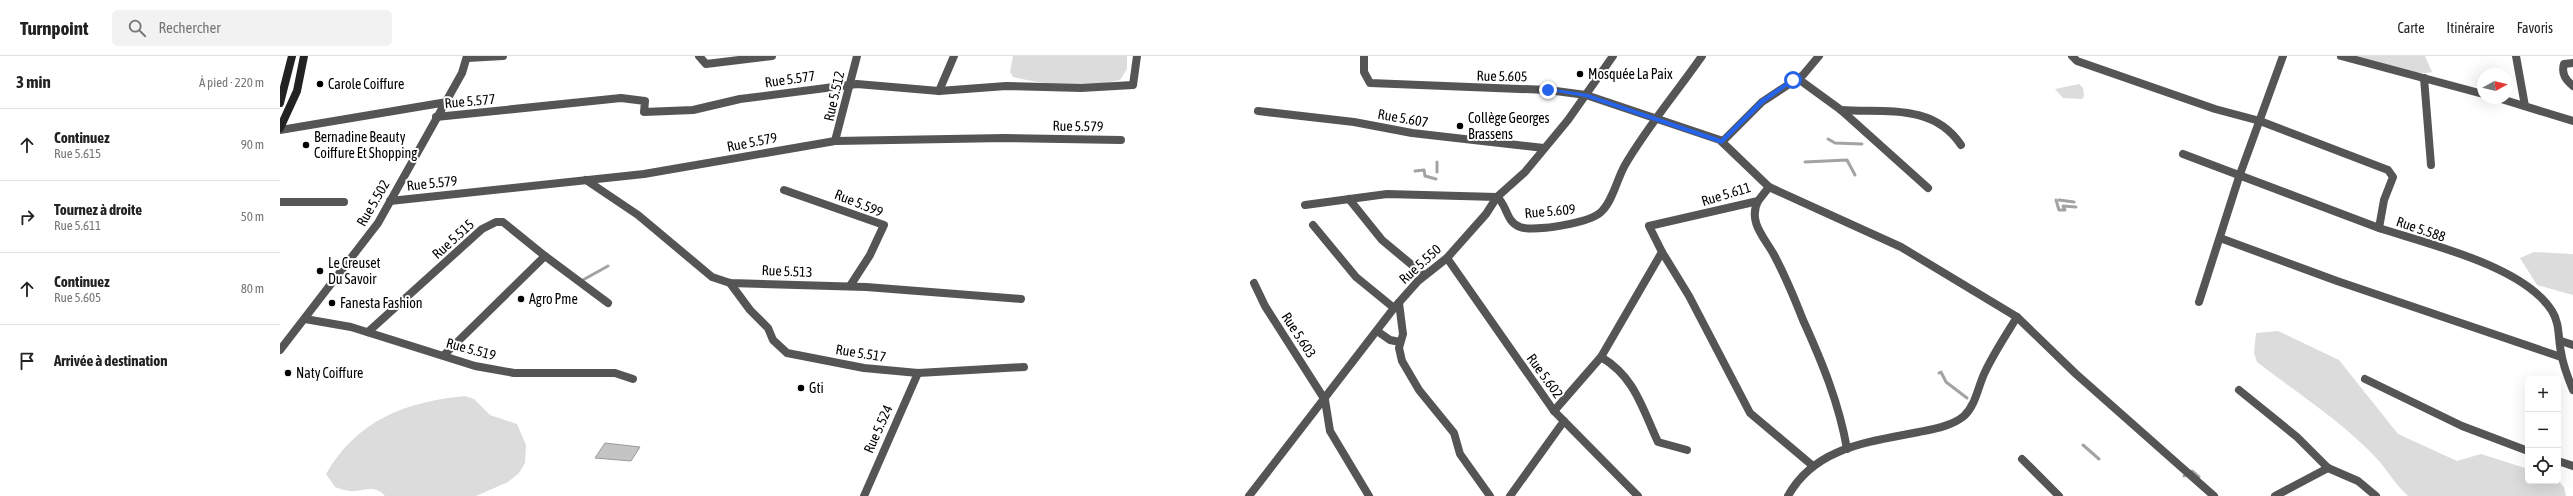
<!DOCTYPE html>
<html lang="fr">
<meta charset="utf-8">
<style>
:root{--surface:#fff;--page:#f2f2f2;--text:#222;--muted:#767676;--line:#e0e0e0}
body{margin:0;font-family:"Asap Condensed",sans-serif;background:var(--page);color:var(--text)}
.controls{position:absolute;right:12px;bottom:12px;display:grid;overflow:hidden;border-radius:6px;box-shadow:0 4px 16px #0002}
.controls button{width:36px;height:36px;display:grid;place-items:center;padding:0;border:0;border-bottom:1px solid var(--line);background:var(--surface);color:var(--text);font:20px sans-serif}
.compass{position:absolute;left:2197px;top:12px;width:36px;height:36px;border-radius:50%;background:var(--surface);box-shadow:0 4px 16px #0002;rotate:82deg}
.stop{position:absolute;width:12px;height:12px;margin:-9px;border:3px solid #2563eb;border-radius:50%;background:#fff}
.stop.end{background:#2563eb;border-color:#fff;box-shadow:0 1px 4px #0008}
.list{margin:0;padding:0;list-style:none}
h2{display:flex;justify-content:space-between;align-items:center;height:52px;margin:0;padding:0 16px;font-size:17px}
h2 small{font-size:13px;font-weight:400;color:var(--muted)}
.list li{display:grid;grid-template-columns:26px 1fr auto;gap:12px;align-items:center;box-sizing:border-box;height:72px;padding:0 16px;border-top:1px solid var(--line)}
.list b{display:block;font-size:15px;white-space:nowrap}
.list p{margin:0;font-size:13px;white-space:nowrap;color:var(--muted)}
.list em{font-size:13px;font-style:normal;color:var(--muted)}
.icon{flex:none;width:22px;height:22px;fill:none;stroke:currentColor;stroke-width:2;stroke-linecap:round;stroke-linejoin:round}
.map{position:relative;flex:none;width:2293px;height:440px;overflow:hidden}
header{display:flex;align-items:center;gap:24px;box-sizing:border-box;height:56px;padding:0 20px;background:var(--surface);border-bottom:1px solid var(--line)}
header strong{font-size:19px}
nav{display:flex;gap:22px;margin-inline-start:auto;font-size:14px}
.search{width:280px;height:36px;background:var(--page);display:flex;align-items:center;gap:10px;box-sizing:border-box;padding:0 14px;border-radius:6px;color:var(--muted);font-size:15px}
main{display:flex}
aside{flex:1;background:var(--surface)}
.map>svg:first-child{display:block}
.green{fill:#dcdcdc}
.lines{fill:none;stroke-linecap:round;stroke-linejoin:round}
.stream{stroke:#a3a3a3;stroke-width:3}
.building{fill:#c4c4c4;stroke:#999}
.street{stroke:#555;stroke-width:8}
.secondary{stroke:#222;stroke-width:8}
.route{fill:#2563eb}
.poi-dot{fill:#000;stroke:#fff;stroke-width:1.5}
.labels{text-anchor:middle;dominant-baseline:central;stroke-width:4;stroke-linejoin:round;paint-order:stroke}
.poi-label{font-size:14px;fill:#000;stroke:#fff;text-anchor:start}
.street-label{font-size:14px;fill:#000;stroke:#fff}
</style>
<header>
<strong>Turnpoint</strong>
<div class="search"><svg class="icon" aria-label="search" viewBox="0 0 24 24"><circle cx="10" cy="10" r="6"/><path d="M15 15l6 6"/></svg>Rechercher</div>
<nav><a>Carte</a><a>Itinéraire</a><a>Favoris</a></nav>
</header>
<main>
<aside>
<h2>3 min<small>À pied · 220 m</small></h2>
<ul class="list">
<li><svg class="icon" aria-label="ahead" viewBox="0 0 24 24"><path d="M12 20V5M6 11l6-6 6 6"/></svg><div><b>Continuez</b><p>Rue 5.615</p></div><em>90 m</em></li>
<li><svg class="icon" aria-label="right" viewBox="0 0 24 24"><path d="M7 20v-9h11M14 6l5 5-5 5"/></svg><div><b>Tournez à droite</b><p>Rue 5.611</p></div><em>50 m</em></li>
<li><svg class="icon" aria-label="ahead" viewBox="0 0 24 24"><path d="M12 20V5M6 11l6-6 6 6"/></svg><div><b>Continuez</b><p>Rue 5.605</p></div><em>80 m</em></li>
<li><svg class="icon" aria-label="arrive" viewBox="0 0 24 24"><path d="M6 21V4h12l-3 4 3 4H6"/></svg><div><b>Arrivée à destination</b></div></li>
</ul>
</aside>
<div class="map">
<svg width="2293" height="440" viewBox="0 0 2293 440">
<rect width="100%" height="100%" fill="#fff"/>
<g class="green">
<path d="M733,0h114v13l-7,11c-34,9 -74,5 -107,-3l-3,-5z"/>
<path d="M2077,0h68l7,16c-17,5 -56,-11 -75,-16z"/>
<path d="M1799,28l4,4 1,8 -2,3 -19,-1 -8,-9z"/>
<path d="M2254,196l39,2v41l-36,-10 -17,-27z"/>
<path d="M1998,275l61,29 59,74 59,27 24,-7 47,15v12l30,-1 6,7 2,9h-158c-12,-11 -19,-23 -29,-35 -33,-37 -82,-68 -122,-99l-3,-9 2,-20z"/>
<path d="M185,340l9,3 16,16 27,9 9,21 -1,18 -6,10 -11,9 -32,14h-91c-10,-11 -18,-6 -30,-5 -6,1 -14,-2 -20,-4l-9,-13c31,-54 79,-72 139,-78z"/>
</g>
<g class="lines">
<g class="stream">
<path d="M1548,83l7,4 27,1"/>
<path d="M1157,106v10"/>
<path d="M1525,106l42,-2 8,15"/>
<path d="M1135,115l9,-1 1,6 11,3"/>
<path d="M1776,144l3,10h6l-2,-4 13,1"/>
<path d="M1779,144l15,2"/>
<path d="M301,225l27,-15"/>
<path d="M1659,317l2,-1 5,10 21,16"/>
<path d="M1803,389l16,14"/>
<path d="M1904,420l8,-5 7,6"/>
</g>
</g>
<path class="building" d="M325,387l35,4 -9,14 -36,-3z"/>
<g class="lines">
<g class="street">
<path d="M419,0l7,8 66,-8"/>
<path d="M1084,0v16l6,11 178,7 38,5 134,45 49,47 -11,14 -109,25 13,26 -61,105 -47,54"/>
<path d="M1792,0l5,5 138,48 45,12 128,49 5,7 -9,23 -5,28c49,16 145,38 173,83 8,12 6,28 9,41 2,14 7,26 12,38"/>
<path d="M2061,0l142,38"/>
<path d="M2236,0l9,50"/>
<path d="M187,2l36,-2"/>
<path d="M2293,7l-9,1c-3,10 2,16 9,22"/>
<path d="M1517,22l44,32 87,78"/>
<path d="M2144,22l7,87"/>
<path d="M659,35l15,-35"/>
<path d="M2218,42l75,23"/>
<path d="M1561,54c44,3 92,-7 120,35"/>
<path d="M978,55l96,11 58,11 132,15"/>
<path d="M156,61l185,-19 24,3 -1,11 49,-2 47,-11 117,-15 82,7 67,-5 75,2 52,-3 4,-29"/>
<path d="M0,74l167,-28"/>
<path d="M555,85l22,-85"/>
<path d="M1442,86l40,-40 41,-27 16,-19"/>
<path d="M1903,98l196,74"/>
<path d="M306,124l52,35 74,62 18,6 136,4 155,12"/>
<path d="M1489,131l132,60 116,70 59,57 138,122"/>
<path d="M504,134l100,35 -14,30 -20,31"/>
<path d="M1069,143l33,41 42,35"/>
<path d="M110,145l254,-27 191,-33 170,-3 116,2"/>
<path d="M1478,145c-10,20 5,35 15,52 12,22 21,44 30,67 19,42 36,83 44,129"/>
<path d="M0,146h64"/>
<path d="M1025,149l82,-11 110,3c11,9 8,24 23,30 14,5 72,-4 82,-16 11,-11 15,-32 23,-46 22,-38 52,-73 77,-109"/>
<path d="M1033,169l43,52 38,31"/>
<path d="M1940,182l117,43 224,76"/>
<path d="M1382,196l27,44 61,117 63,53"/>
<path d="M265,200l63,47"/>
<path d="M1167,202l107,153 84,85"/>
<path d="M450,227l20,27 18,18 5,12 14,13 77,15 54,5 106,-6"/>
<path d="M974,227l11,23 60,94 5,31 39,65"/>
<path d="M1919,246l40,-125 44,-121"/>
<path d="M1119,247l4,31 -4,14 3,13 17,29 35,43 6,21 30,42"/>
<path d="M25,263l46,8 124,39 39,7h101l18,6"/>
<path d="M1097,275l13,9 10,2"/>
<path d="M88,276l114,-103 14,-7h7l42,34 -101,99"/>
<path d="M2281,285l12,4"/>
<path d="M0,294l98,-127 84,-150 5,-17"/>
<path d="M1321,301c34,20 41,51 57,85l29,8"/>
<path d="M2085,323l97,47 66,25"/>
<path d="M1959,334l58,47 31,31 30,13 18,15"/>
<path d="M1742,403l37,37"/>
<path d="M2278,405l15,5"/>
<path d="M584,440l54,-123"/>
<path d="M969,440l145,-188 24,-27 29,-23 39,-44 11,-17 28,-25 43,-52 45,-64"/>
<path d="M1230,440l54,-75"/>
<path d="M1508,440c27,-49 81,-54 131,-64 15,-3 33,-6 45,-16 12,-11 14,-30 21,-44 9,-19 21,-37 32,-55"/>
<path d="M1995,440l53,-28"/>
</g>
<g class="secondary">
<path d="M0,47l12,-47"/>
<path d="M0,72l17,-37 7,-35"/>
</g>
</g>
<path class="route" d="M1511,23l5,1 -32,23 -42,41 -137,-47 -39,-7 2,-2 40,6 133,45 39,-39z"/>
<g class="poi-dot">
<circle cx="1300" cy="18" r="4"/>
<circle cx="40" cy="28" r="4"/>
<circle cx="1180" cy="70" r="4"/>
<circle cx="26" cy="89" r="4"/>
<circle cx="40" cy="215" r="4"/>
<circle cx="241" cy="243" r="4"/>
<circle cx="52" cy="247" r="4"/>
<circle cx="8" cy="317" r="4"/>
<circle cx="521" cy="332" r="4"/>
</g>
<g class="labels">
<g class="poi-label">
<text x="1308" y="18">Mosquée La Paix</text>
<text x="48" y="28">Carole Coiffure</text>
<text x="1188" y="62">Collège Georges<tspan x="1188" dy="16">Brassens</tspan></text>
<text x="34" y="81">Bernadine Beauty<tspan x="34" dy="16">Coiffure Et Shopping</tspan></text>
<text x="48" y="207">Le Creuset<tspan x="48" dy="16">Du Savoir</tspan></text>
<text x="249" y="243">Agro Pme</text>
<text x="60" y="247">Fanesta Fashion</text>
<text x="16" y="317">Naty Coiffure</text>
<text x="529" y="332">Gti</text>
</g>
<g class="street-label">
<text transform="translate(1222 20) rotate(1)">Rue 5.605</text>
<text transform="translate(510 23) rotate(-8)">Rue 5.577</text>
<text transform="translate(554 40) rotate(-77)">Rue 5.512</text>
<text transform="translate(190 45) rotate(-5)">Rue 5.577</text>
<text transform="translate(1123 62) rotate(10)">Rue 5.607</text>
<text transform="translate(798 70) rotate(1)">Rue 5.579</text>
<text transform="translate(472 86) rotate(-11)">Rue 5.579</text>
<text transform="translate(152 127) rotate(-6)">Rue 5.579</text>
<text transform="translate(1446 138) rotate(-17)">Rue 5.611</text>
<text transform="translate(93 147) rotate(-60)">Rue 5.502</text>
<text transform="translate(579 147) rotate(22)">Rue 5.599</text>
<text transform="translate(1270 155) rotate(-5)">Rue 5.609</text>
<text transform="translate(2141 173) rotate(19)">Rue 5.588</text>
<text transform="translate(173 183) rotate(-42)">Rue 5.515</text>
<text transform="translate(1140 208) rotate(-42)">Rue 5.550</text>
<text transform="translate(507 215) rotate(2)">Rue 5.513</text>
<text transform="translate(1019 279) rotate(57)">Rue 5.603</text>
<text transform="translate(191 293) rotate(15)">Rue 5.519</text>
<text transform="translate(581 297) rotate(9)">Rue 5.517</text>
<text transform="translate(1265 320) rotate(54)">Rue 5.602</text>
<text transform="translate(598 373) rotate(-66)">Rue 5.524</text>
</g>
</g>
</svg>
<div class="controls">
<button>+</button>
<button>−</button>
<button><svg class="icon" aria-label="locate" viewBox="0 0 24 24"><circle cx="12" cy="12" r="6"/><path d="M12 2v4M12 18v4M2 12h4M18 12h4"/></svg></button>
</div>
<svg class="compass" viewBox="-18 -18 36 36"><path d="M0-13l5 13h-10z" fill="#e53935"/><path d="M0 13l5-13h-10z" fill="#767676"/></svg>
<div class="stop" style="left:1513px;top:24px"></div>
<div class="stop end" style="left:1268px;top:34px"></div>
</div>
</main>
